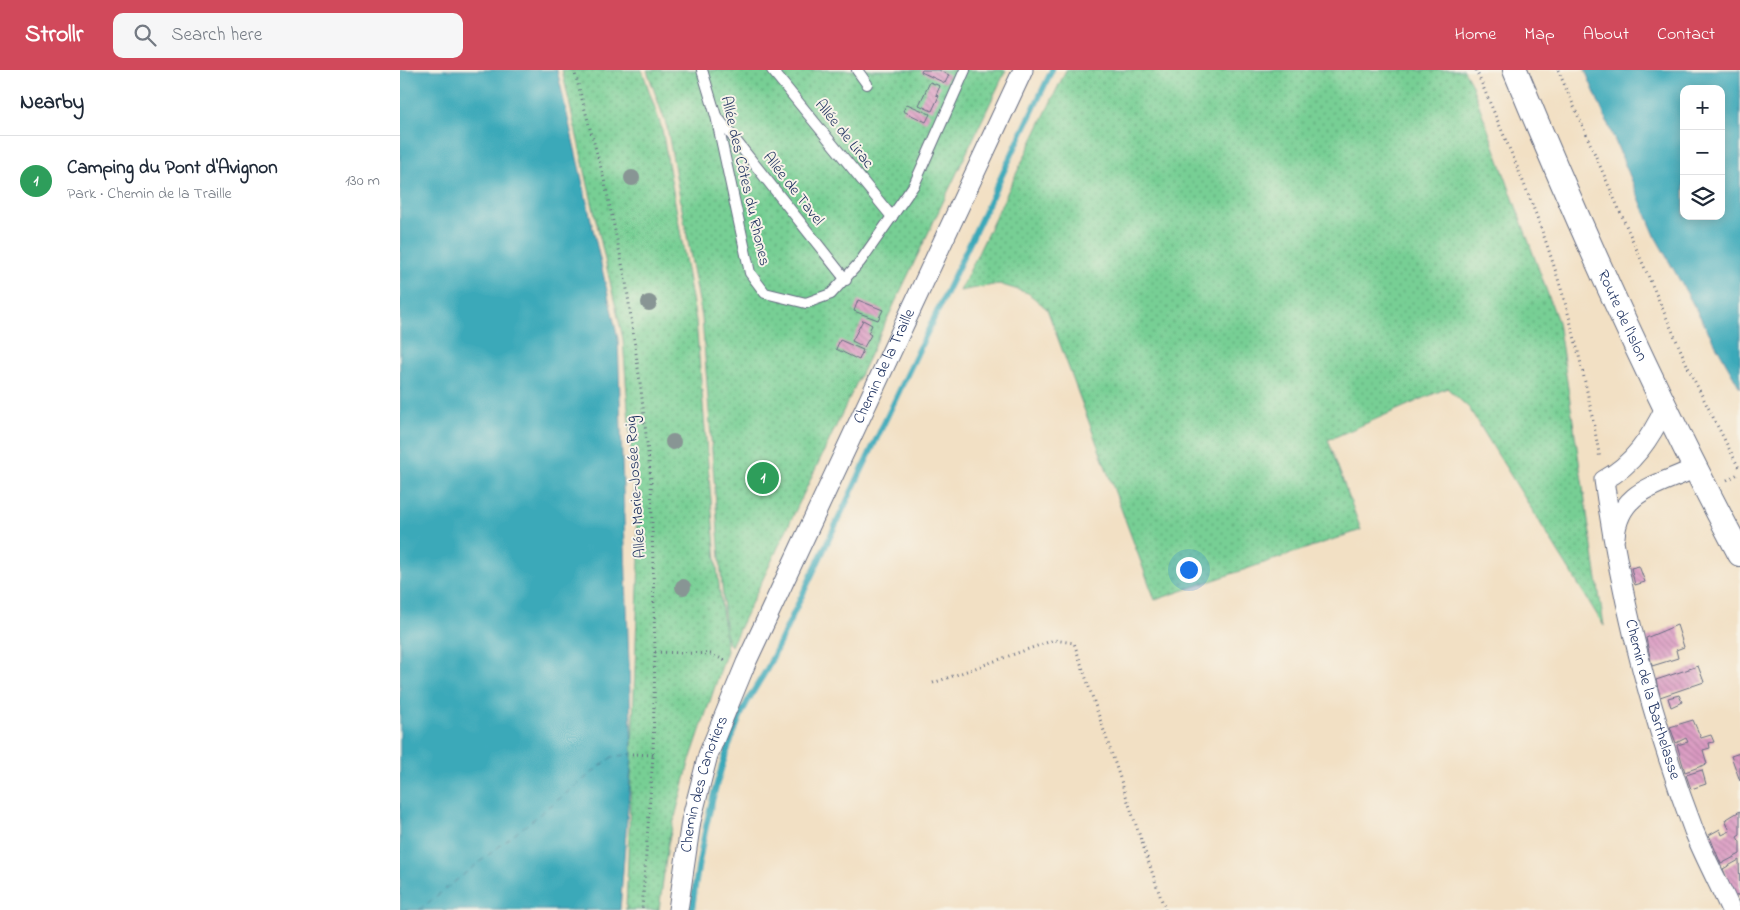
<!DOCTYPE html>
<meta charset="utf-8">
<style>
:root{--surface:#fff;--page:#f6f6f7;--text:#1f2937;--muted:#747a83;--line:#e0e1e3;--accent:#d1495b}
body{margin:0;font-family:"Indie Flower",sans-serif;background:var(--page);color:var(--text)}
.controls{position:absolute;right:15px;top:15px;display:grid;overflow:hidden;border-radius:10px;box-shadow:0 2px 12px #0003}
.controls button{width:45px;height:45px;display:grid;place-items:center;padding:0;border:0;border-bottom:1px solid var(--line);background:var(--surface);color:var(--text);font:25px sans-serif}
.you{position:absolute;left:788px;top:499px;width:18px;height:18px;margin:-12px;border:4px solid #fff;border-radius:50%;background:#1a73e8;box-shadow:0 0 0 8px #1a73e833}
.badge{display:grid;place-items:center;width:32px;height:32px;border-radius:50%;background:var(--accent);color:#fff;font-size:16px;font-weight:700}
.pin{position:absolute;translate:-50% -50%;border:2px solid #fff;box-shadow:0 1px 5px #0006}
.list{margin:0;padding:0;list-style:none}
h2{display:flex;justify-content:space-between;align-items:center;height:65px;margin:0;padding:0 20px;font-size:21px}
h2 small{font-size:16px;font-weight:400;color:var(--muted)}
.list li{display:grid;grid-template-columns:32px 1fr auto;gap:15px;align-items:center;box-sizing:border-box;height:90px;padding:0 20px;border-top:1px solid var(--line)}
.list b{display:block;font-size:19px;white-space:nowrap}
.list p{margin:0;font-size:16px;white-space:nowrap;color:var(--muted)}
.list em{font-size:16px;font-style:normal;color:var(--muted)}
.icon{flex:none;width:28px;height:28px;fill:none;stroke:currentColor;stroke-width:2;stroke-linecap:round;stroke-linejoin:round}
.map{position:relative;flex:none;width:1340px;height:840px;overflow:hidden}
header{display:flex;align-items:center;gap:30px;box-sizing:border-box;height:70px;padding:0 25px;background:var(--accent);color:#fff}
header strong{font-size:24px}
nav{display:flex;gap:28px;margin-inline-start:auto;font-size:18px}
.search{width:350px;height:45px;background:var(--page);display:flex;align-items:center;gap:12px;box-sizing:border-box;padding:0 18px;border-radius:10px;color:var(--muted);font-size:19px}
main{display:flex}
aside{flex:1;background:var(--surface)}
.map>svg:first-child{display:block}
.grass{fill:url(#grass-dots);stroke:#497f79}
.water{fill:#3ba9b9;stroke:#2b6c8c;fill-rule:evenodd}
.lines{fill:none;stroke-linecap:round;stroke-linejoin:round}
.stream{stroke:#3ba9b9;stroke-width:6}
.ferry{stroke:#265a7e;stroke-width:1;stroke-dasharray:6 5;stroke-linecap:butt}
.building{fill:url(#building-back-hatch)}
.service-casing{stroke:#666d82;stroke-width:12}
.minor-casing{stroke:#666d82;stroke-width:21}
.tertiary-casing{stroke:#666d82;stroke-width:26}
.path{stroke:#666d82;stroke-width:3;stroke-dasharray:1 4;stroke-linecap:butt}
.service{stroke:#fff;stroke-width:10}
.minor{stroke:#fff;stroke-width:19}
.tertiary{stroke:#fff;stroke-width:24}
.tree{fill:#889594}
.labels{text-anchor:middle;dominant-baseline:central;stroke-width:4;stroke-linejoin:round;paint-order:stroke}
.street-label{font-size:16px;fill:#1b2f5e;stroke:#f7f3e8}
</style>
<header>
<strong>Strollr</strong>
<div class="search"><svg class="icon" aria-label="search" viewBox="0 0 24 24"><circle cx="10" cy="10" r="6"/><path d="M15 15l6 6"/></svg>Search here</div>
<nav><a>Home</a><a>Map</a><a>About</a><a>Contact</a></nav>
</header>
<main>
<aside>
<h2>Nearby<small></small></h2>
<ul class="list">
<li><span class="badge" style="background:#2e9e5b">1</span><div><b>Camping du Pont d'Avignon</b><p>Park · Chemin de la Traille</p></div><em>130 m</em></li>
</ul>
</aside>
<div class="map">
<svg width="1340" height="840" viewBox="0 0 1340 840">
<defs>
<pattern id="grass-dots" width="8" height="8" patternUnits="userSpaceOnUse" patternTransform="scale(1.25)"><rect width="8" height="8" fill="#77cf94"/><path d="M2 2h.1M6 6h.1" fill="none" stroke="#61a87c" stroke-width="1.8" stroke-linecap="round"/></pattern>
<pattern id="building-back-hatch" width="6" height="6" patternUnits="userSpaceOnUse" patternTransform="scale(1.25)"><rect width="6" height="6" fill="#db9ac2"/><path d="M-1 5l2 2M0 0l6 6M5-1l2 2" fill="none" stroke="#b17ea1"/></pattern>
</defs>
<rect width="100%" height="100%" fill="#f7f3e8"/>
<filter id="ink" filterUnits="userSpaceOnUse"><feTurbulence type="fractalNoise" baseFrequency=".02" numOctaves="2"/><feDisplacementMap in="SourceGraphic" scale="10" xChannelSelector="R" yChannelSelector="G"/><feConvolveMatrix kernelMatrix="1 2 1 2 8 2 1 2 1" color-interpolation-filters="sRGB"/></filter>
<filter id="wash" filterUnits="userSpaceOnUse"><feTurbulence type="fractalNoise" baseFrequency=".0096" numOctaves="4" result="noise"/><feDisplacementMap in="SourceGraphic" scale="20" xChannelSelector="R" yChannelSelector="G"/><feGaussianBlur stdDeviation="1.12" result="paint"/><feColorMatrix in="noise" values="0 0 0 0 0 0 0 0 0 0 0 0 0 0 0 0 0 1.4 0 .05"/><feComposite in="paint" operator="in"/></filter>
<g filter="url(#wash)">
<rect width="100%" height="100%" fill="#f2e0c4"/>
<g class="grass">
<path d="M162,0h80l20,59 34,192 20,239 11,91 -38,112 -21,81 -9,66h-33l13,-350 -16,-221z"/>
<path d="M247,0h359l-275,576 -5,-7 -24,-322 -35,-190z"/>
<path d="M666,0h398l7,13 87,239 46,304 -135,-218 -22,-20 -119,52 33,90 -206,70 -108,-291 -19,-16 -29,-9 -39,7z"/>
</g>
<g class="water">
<path d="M0,0h157l61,269 14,415 -12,156h-220z"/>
<path d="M1185,0h155v318l-84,-150zM1284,19h37v127h-37z"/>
</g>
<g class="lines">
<path class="stream" d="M292,840c8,-66 22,-131 48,-193 7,-17 19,-34 28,-50l284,-597"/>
<path class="ferry" d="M19,840l193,-153 20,-3"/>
</g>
<g id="blocks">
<g class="building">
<path d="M522,0h17l10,5 -4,8 -24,-11z"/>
<path d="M530,12l10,4 -4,9 3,1 -7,15 -13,-6z"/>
<path d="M507,34l23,10 -4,8 -23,-11z"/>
<path d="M458,230l25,10 -5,10 -24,-9z"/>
<path d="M463,250l9,5 -4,8 3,2 -7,12 -12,-6z"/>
<path d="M440,270l23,10 -4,10 -23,-11z"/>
<path d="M1239,496l6,16 -10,3 -4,-17z"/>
<path d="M1277,555l7,22 -8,3 2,8 -26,8 -6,-28z"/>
<path d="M1298,596l6,16 -44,15 -4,-17z"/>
<path d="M1279,625l3,7 -11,5 -3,-9z"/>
<path d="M1293,650l8,18 10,-3 3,7 -5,1 1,5 -7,2 4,14 -22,8 -8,-27 11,-3 -2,-4 -10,5 -6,-16z"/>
<path d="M1340,683v28l-9,-25z"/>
<path d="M1302,700l4,14 -15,5 -5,-14z"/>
<path d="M1340,741v24l-3,2 3,5v12l-19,10 -12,-29 11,-6 2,6 8,-4 -5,-11z"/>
<path d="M1339,790l1,34 -6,3 -11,-28z"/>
</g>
</g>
</g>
<g filter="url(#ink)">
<use href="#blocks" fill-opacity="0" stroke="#666d82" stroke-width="1"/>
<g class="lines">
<g class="service-casing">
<g id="service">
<path d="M302,0l14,46 34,157 15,20 41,10 25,-9 29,-32 54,-77 51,-115"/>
<path d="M372,0l120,147"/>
<path d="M457,0l10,14"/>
<path d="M318,48l128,162"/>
</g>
</g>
<g class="minor-casing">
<g id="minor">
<path id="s1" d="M1265,338c-14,29 -32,57 -61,72 17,120 47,238 90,351 11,27 25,53 37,79"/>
<path d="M1215,467c4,-48 44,-51 80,-69"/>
<path id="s2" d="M278,840l13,-89 17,-66 38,-92 277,-593"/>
</g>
</g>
<g class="tertiary-casing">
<g id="tertiary">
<path id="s3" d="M1115,0c68,165 141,327 225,484"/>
</g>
</g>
<g class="path">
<path d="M174,0l30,109 22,103 15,107 10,91 4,172 -2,103 -11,155"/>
<path d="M1076,0c26,62 54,123 75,187 22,66 37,133 49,202"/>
<path d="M1158,0l134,306 48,94"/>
<path d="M1327,410l13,-7"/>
<path d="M255,582l56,2 15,7"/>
<path d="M533,613l121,-43 20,3 91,267"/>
<path d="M232,684l21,1"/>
</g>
<use href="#service" class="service"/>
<use href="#minor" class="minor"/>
<use href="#tertiary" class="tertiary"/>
</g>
<g class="tree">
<circle cx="232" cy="108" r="8"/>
<circle cx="249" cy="233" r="8"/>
<circle cx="273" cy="372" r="8"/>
<circle cx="283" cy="517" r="8"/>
</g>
</g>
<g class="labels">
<g class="street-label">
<text transform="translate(444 64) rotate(51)">Allée de Lirac</text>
<text transform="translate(345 111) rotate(77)">Allée des Côtes du Rhones</text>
<text transform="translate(393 119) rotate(52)">Allée de Tavel</text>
<text stroke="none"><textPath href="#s3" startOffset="268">Route de l'Islon</textPath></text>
<text stroke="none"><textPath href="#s2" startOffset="585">Chemin de la Traille</textPath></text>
<text transform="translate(236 417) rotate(-94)">Allée Marie-Josée Roig</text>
<text stroke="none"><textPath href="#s1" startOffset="321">Chemin de la Barthelasse</textPath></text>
<text stroke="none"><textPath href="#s2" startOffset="129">Chemin des Canotiers</textPath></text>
</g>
</g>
</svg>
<div class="controls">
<button>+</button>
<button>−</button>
<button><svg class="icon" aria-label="layers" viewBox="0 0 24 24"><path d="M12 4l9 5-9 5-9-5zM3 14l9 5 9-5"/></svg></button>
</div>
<div class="you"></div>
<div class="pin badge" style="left:363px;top:408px;background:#2e9e5b">1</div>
</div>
</main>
